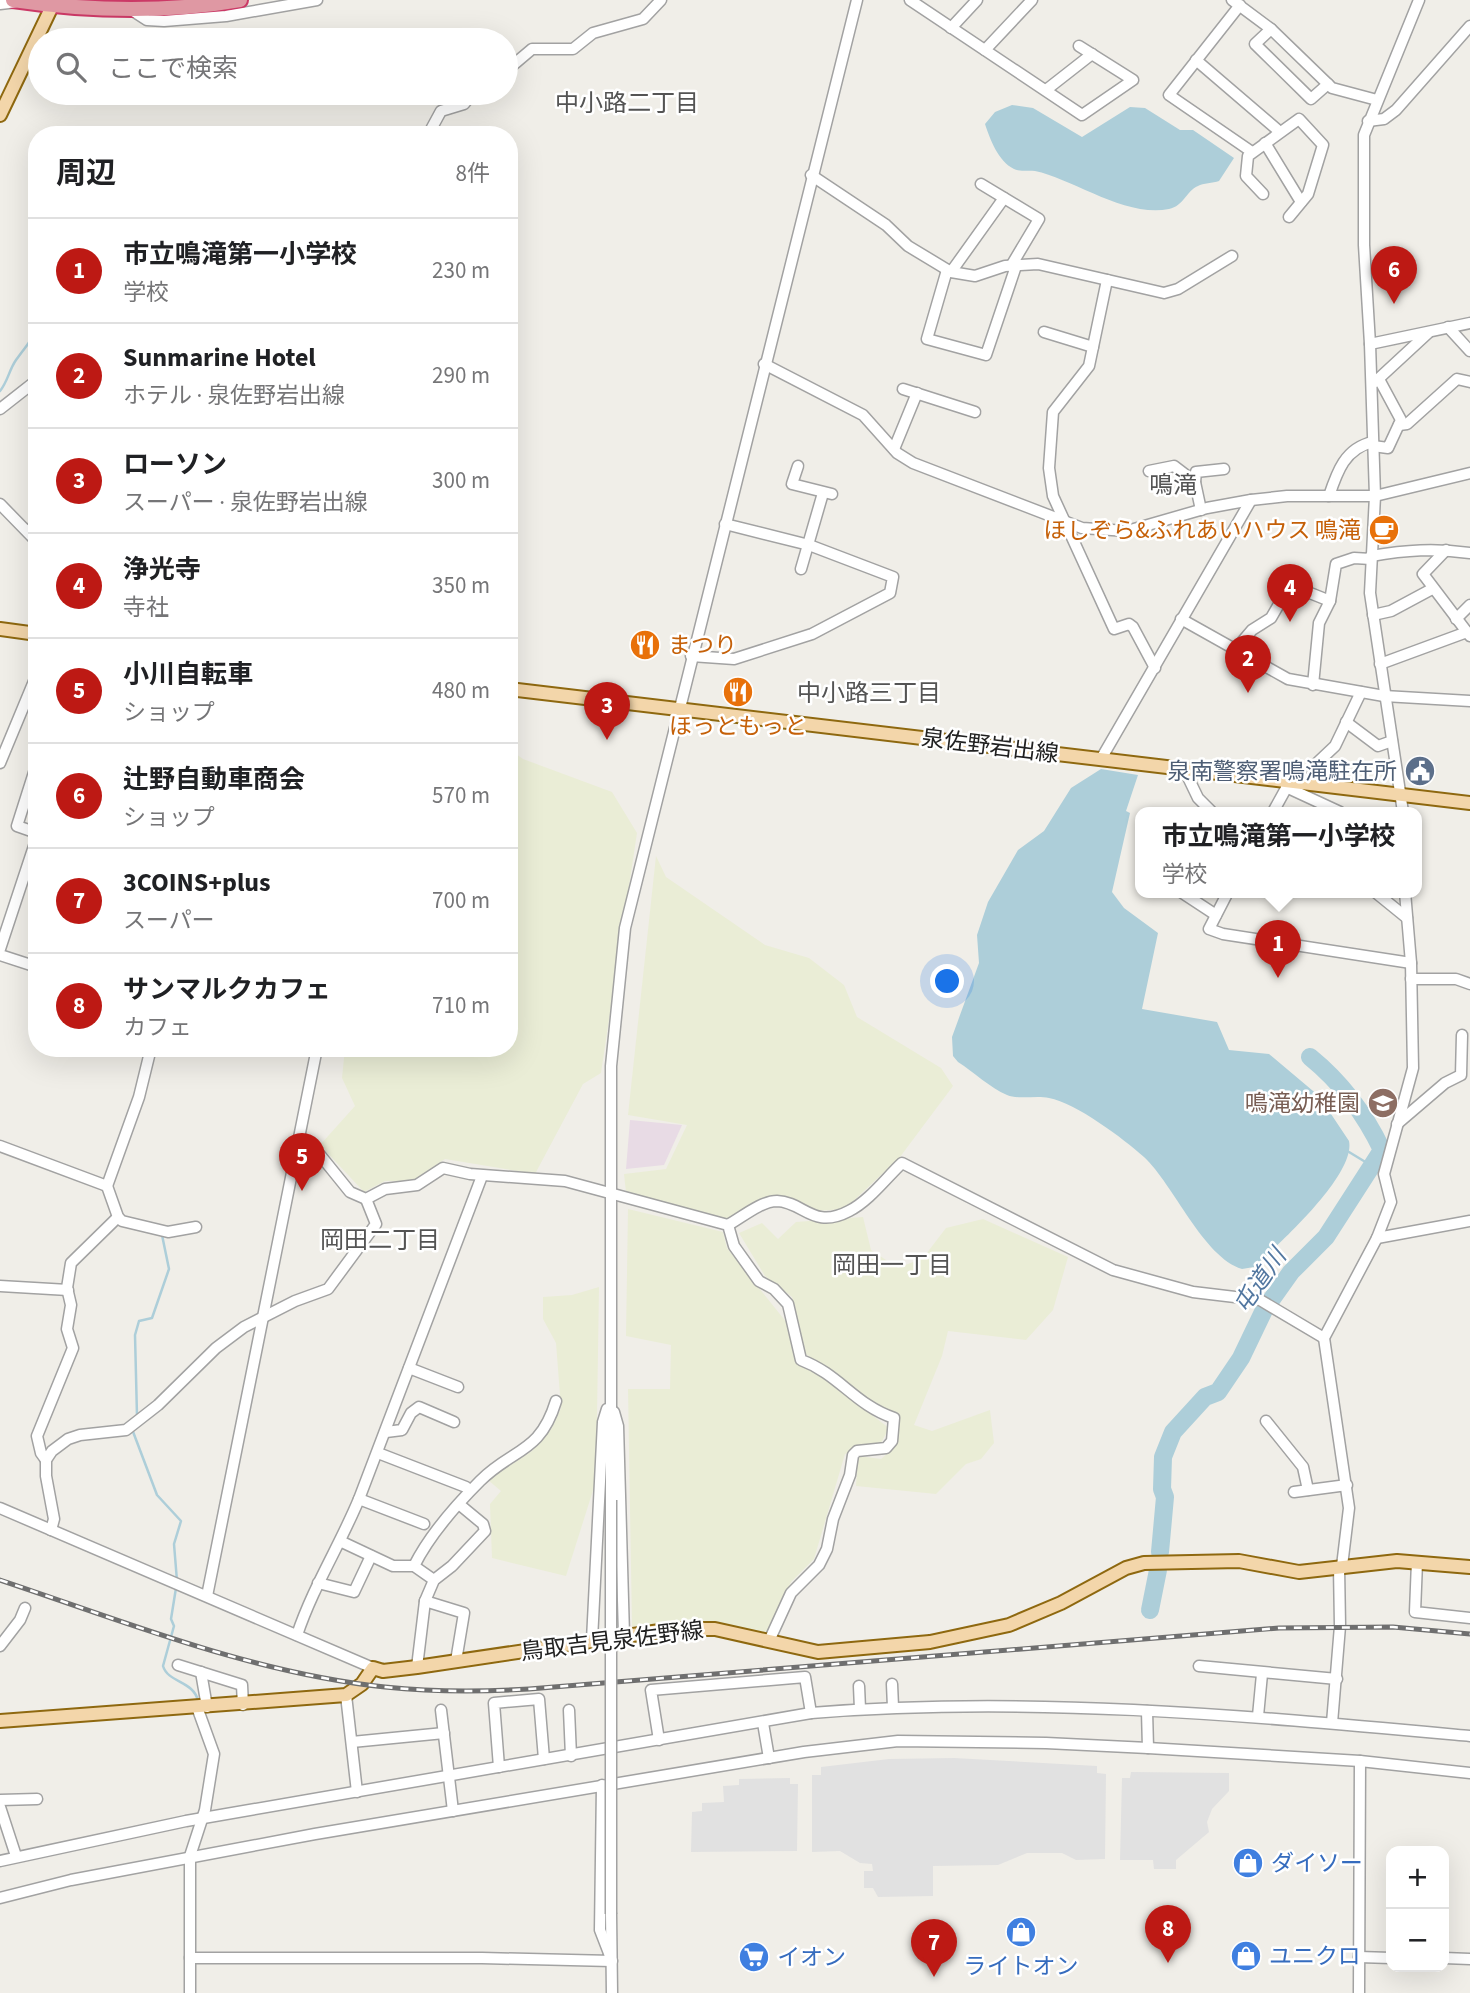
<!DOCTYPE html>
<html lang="ja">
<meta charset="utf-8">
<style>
:root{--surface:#fff;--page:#f2f2f2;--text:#202124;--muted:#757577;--line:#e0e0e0;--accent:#bd1914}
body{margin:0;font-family:"Source Sans 3","Noto Sans JP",sans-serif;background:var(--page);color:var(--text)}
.controls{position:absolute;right:21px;bottom:21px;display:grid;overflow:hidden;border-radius:14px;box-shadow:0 7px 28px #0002}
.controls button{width:63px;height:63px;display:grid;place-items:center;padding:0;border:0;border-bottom:2px solid var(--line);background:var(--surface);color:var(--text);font:35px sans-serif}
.you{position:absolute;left:948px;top:982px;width:24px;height:24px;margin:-18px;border:5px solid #fff;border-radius:50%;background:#1a73e8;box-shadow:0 0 0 10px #1a73e833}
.badge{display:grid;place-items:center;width:46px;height:46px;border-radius:50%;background:var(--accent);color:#fff;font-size:23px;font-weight:700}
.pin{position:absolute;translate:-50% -58px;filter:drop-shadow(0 2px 4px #0008)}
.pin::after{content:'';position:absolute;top:37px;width:24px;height:21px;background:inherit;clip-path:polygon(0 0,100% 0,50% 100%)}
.popup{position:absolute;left:1135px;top:807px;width:287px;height:91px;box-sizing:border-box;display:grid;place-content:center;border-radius:14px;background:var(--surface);filter:drop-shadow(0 2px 5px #0005);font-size:23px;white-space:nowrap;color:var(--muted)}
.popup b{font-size:26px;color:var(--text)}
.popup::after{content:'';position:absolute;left:50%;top:100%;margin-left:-14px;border:14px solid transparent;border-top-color:var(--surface)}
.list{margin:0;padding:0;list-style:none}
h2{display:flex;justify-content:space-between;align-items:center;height:91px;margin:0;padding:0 28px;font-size:30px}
h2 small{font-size:23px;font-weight:400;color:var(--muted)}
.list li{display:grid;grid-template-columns:46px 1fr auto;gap:21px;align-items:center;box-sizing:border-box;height:105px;padding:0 28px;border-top:2px solid var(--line)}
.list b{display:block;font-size:26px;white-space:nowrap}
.list p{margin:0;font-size:23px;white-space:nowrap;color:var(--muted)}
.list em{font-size:23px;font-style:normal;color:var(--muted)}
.icon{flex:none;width:38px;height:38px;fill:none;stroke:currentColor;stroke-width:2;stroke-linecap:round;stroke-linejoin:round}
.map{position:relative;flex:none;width:1470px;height:1993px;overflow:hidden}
.search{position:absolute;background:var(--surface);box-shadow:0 7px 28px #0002;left:28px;top:28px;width:490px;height:77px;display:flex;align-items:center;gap:18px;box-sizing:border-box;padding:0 24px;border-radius:38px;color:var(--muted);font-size:26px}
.panel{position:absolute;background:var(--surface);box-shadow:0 7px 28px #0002;left:28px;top:126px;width:490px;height:931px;border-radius:28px}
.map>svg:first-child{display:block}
.industrial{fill:#e8dbe5}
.farmland{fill:#eaedd6}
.parking{fill:#e1e1e1}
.water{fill:#adced9}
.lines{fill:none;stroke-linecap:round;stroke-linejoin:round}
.stream{stroke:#adced9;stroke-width:2.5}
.river{stroke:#adced9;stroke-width:18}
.minor-casing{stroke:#a2a2a2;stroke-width:13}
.major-casing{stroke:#8e680f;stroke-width:16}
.highway-casing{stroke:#cb3966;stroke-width:18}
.minor{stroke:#fff;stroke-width:10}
.major{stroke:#f3d6aa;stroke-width:12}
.highway{stroke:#df98a3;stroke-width:14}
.rail-casing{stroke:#6f6f6f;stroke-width:5}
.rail{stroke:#fff;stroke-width:2.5;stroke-dasharray:8;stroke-linecap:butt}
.minor-bridge-casing{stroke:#a2a2a2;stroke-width:13;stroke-linecap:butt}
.minor-bridge{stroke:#fff;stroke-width:10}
.labels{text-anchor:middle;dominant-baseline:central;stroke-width:5;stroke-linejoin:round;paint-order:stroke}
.food-label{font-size:23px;fill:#c56008;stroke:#fff;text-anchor:end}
.street-label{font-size:23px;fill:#212121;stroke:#fff}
.service-label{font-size:23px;fill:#4e5e75;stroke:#fff;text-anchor:end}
.education-label{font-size:23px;fill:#785e54;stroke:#fff;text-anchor:end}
.shop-label{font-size:23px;fill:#366cbe;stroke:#fff;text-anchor:start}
.neighbourhood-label{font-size:24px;fill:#545454;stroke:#fff}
.water-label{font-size:24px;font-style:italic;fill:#5277a0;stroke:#fff}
</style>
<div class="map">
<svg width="1470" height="1993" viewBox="0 0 1470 1993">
<rect width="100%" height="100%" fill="#f0eee8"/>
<path class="industrial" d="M630,1120l52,5 -18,40 -38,4z"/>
<g class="farmland">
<path d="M509,749l14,10 89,33 25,41 -36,240 -18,11 -48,90 -90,-15 -33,22h-27l-21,11 -44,-47 35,-39 -13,-28 3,-30h164z"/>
<path d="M656,856l10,21 99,68 44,13 35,27 13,32 84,51 12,18 -53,71 -55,52 -30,2 -43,-14 -46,23 -100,-28 -2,-18 42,-5 21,-44 -59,-10z"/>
<path d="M628,1209l95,23 4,16 60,75 10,41 17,7 75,57 -8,15 -36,11 -31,105 -23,23 -25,53 -45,-12 -89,3 -4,-237h42l1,-44 -45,-9z"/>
<path d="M863,1217l8,33 27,18 25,-10 23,-30 37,-9 85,38 -15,53 -27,30 -78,-9 -6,25 -28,69 18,6 58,-21 4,33 -13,16 -15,5 -30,30 -80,-8 2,-30 23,3 13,-11 6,-31 -40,-21 -54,-42 -14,-57 -27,-21 -26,-43 23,-10 16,16 18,-17z"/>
<path d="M599,1287l-3,194 -30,95 -74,-18 -2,-54 11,-13 -13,-11 44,-29 20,-23 9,-20 -5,-65 -13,-24v-22l29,-2z"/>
</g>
<g class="parking">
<path d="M954,1758l143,8v7l9,1 -1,85 -29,1 -14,-7h-35l-29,12 -65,1v30l-55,1 -5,-9h-9v-17h9l-1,-7 -12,-1 -20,-12 -28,1v-77h9v-8l68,-8z"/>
<path d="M1131,1772l98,1v18l-17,18 -5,13 2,10 -33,28v9h-22l-1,-9h-33l2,-82h8z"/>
<path d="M790,1778v6h8l-1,67 -106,1 1,-40 10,-1v-8l22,-1 -1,-16 16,-1v-6z"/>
</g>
<g class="water">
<path d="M1012,105l21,3 49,29 48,-30 15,1 35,22h13l41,28 -15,23c-6,2 -16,2 -21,5 -12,5 -14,20 -29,23 -43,9 -96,-30 -134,-38 -7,-1 -15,1 -21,-2 -16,-8 -24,-30 -29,-45l10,-12z"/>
<path d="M1101,769l37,6 -12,36 4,2 -18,79 12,16 34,25 -16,76 75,13 12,28 40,4 50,42 30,45c7,34 -71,104 -95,126l-12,2c-39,-12 -68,-84 -98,-112 -20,-18 -68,-54 -95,-59 -13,-3 -30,2 -42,-3 -17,-7 -33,-23 -49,-33l-5,-6 -1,-19 27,-74 -2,-28 11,-33 30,-52 26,-19 27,-43z"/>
</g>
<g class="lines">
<g class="stream">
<path d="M0,391c8,-10 9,-21 16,-31 7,-10 14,-18 21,-29"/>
<path d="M1349,1152l23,14"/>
<path d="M137,1416l-2,-81 4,-14 13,-3 17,-49 -7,-34"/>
<path d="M132,1429l25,66 24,26 -7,23 3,37"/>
<path d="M176,1588l-5,31 3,7 -11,40c5,17 31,15 35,35"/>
</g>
<g class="river">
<path d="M1160,1552l5,-55 -3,-8 1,-32 10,-25 32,-35 13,-5 23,-34 23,-48 27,-38 35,-35 56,-87c-18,-38 -40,-67 -72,-93"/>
<path d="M1150,1610l8,-40"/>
</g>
<g class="minor-casing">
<g id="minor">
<path d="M910,0l172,115 51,-35 -54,-34"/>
<path d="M1232,0l39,29 61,59 45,12"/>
<path d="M0,4l17,-2"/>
<path d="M1240,5l-71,90 83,57"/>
<path d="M130,9l17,11 17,1 62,-5 91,-16"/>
<path d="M951,28l26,-28"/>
<path d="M1271,29l-16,15 56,55 17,-15"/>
<path d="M985,50l47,-50"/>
<path d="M1196,60l84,72"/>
<path d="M506,71l26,-22h41l20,-16 50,-14 18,-19"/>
<path d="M1046,90l46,-36"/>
<path d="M1368,121l16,-2 12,-9 74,-84"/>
<path d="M428,135l13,-24 23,-7 9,-11"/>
<path d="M1265,143l36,59"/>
<path d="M811,175l75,50 22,21 43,26 24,4 30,-10 33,-2 126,29 14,-4 54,-33"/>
<path d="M981,184l58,35 -28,47"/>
<path d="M1263,194l-17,-18 2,-20 51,-37 24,26 -15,49 -19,23"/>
<path d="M947,270l-20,69 59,16 30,-89"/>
<path d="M951,272l53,-74"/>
<path d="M1107,280l-18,86 -36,46 -4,56 4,28 61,133 15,-5 4,3 22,41"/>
<path d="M1448,327l22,24"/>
<path d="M1044,332l49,15"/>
<path d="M1370,344l100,-21"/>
<path d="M764,364l99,51 34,38 16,10 169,65 45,3 80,-23 44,-8 36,-4h88l95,-23"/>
<path d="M1375,382l53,-49"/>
<path d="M903,389l72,23"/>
<path d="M0,409l37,-29"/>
<path d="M1399,425l8,-1 50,-45 13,3"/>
<path d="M1373,446l15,2 13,-28 -21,-39"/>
<path d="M894,449l23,-56"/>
<path d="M798,466l-6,18 40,10"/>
<path d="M1149,471l25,-5 21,16 6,28"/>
<path d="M1195,482l1,-10 28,-3"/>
<path d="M1329,496c8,-24 16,-48 44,-54"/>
<path d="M0,504l37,38"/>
<path d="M28,532l9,-10"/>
<path d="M1446,550l-23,24 47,62"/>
<path d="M1371,556c35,-6 64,-8 99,-3"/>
<path d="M801,569l22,-76"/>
<path d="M1373,615l18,-4 41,-22"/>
<path d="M1181,619l107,60 96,17 86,5"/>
<path d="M1456,619l14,-14"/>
<path d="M1235,650l17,-20 19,-12 19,-33 40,16"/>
<path d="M691,656l43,3 78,-25 78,-41 3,-16 -84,-32 -84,-21"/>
<path d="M1380,664l87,-32"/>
<path d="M1313,685l6,-62 11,-22 6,-37 18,-6 17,1"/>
<path d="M1346,722l32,24 14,-5"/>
<path d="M1101,759l150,-259"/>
<path d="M0,763l37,-89"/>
<path d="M37,763l-20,63 20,7"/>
<path d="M1185,771l13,27 14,14"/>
<path d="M1307,784l10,-21 18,-17 26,-54"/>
<path d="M1286,787l54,25"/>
<path d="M1273,812l16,-29"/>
<path d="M1403,812l-33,-219 5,-97 -5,-152 -6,-99v-110l55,-135"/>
<path d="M1181,892l35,23"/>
<path d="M1228,892l-19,37 14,5 188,29"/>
<path d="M1375,892l32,26"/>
<path d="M0,949l37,-112"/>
<path d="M0,955l37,12"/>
<path d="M1411,979h45l14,5"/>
<path d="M1397,1124l48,-41 16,-8 1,-40"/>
<path d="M0,1146l107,40 32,-89 12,-49"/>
<path d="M296,1153l5,1 11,-9 38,47 16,7 19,-10 32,-4 26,-17 27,6 95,7 163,44 6,21 25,35 15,8 14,15 13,56c38,14 54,45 93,58l-2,23 -6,7 -29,3 -4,4 -3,20 -17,44 -6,30 -8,16 -28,28 -22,48"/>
<path d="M107,1186l11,31 4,4 46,11 28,-5"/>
<path d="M728,1225c13,-7 33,-24 49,-24 27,1 36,29 72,10 20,-10 37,-33 53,-48l211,107 80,22 67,8 64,38"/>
<path d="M1377,1238l93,-17"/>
<path d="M0,1286l68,4"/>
<path d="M409,1368l49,19"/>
<path d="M614,1412l4,14 6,209"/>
<path d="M1266,1421l37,46 5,23"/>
<path d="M386,1432l16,-2 9,-17 8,-6 35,15"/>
<path d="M378,1453l88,34"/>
<path d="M46,1460l-5,-7 -4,-17 36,-88 -6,-19 4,-24 -4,-17 4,-25 47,-46"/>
<path d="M1294,1492l53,-7"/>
<path d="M359,1499l65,25"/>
<path d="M611,1500v-434l14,-138 232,-928"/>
<path d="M0,1508l373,160"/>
<path d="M51,1530l3,-11 -8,-43v-16l6,-9 16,-12 12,-4 46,-5 32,-25 58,-57 28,-21 51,-26 33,-12 48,-65 -10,-25"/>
<path d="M342,1542l51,24h21l20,14"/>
<path d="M1417,1562l-2,50 55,6"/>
<path d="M414,1566c15,-30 42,-61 66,-85 33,-33 60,-27 76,-80"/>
<path d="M1342,1566l7,-58 -25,-170 53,-100 14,-36 -7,-28 29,-106 -2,-105 -6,-71"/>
<path d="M318,1583l36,9 17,-36"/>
<path d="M207,1596l110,-548"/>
<path d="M425,1601l39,12 -8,48"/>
<path d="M297,1635c16,-48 43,-90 62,-136l123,-323"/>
<path d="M592,1640l11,-218 4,-13"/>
<path d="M0,1646l20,-26 5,-12"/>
<path d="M178,1665l64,20 1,20"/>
<path d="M1199,1666l138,13"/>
<path d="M417,1667l8,-66 9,-21 18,-14 33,-35 -2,-7 -23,-19"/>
<path d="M201,1672l6,35"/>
<path d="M892,1684l1,23"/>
<path d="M859,1686l1,23"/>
<path d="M346,1695l11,97"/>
<path d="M441,1710l12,101"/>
<path d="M569,1710l2,46"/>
<path d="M1147,1711l1,37"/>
<path d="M1258,1716l4,-42"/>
<path d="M763,1723l6,35"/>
<path d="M1332,1723l8,-97 -1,-59"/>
<path d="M659,1740l-8,-50 154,-13 6,36"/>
<path d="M352,1742l92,-9"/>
<path d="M499,1767l-5,-64 45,-4 5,60"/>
<path d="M0,1800l37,-1"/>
<path d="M0,1807l16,49"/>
<path d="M0,1861l186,-40 625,-108c220,-18 440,3 659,23"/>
<path d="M0,1898l71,-18 244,-46 489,-82 94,-11 148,2 102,5 212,13 110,12"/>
<path d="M611,1914l1,79"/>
<path d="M1359,1957l32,1"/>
<path d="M190,1958h292l130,3 -12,-31 2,-145"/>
<path d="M1444,1958l26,1"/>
<path d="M190,1993v-137l15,-46 9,-56 -17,-47"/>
<path d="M1359,1993l1,-232"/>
</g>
</g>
<g class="major-casing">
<g id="major">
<path d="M0,115l55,-115"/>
<path d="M0,629l37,5"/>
<path d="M509,689l961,114"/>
<path d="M0,1721l346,-26 16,-11 11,-16 10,3 34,-4 256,-38h42l103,23 112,-10 79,-17 52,-22 65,-35 18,-5 95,-2 60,11 98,-11 73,6"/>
</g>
</g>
<g class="highway-casing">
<path id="highway" d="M13,0c75,11 153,13 227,0"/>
</g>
<use href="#minor" class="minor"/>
<use href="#major" class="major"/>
<use href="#highway" class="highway"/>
<g class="rail-casing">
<path id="rail" d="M0,1580c126,42 252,93 385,107 48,5 96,5 144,2l750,-61 114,-1 77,7"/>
</g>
<use href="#rail" class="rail"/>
<g class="minor-bridge-casing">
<path id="minor-bridge" d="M611,1914v-414"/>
</g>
<use href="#minor-bridge" class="minor-bridge"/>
</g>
<defs>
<g id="cafe-disc" transform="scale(1.575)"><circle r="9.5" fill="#e8710a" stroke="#fff"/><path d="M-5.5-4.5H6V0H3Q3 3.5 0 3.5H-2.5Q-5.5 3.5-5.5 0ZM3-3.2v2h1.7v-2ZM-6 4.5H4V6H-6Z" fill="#fff"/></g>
<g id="restaurant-disc" transform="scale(1.575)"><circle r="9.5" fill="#e8710a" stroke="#fff"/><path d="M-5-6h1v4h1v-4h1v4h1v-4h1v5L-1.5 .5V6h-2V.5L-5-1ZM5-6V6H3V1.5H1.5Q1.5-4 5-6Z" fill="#fff"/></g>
<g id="civic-disc" transform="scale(1.575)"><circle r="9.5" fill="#5c6f8a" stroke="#fff"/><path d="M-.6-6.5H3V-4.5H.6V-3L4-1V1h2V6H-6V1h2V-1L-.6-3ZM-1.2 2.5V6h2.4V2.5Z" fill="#fff"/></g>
<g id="school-disc" transform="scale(1.575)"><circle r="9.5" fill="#8d6e63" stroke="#fff"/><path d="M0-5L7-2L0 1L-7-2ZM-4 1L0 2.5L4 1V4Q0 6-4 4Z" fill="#fff"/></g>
<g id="shop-disc" transform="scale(1.575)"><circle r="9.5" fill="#3f7fe0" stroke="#fff"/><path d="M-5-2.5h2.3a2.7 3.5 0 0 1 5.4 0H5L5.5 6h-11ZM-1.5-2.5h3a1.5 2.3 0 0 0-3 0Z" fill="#fff"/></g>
<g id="supermarket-disc" transform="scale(1.575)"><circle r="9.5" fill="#3f7fe0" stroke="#fff"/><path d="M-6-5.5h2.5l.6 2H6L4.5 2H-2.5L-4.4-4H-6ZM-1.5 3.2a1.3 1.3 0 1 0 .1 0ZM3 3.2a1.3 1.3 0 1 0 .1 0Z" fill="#fff"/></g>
</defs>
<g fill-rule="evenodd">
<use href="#cafe-disc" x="1384" y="530"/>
<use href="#restaurant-disc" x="645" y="645"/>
<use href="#restaurant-disc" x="738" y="692"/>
<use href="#civic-disc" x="1420" y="771"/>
<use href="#school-disc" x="1383" y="1103"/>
<use href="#shop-disc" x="1248" y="1863"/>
<use href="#shop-disc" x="1021" y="1932"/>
<use href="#shop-disc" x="1246" y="1956"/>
<use href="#supermarket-disc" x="754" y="1957"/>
</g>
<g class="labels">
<g class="food-label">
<text x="1361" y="530">ほしぞら&amp;ふれあいハウス 鳴滝</text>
<text x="668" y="645" text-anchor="start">まつり</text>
<text x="738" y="726" text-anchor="middle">ほっともっと</text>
</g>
<g class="street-label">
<text transform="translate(990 746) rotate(7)">泉佐野岩出線</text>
<text transform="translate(612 1641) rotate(-7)">鳥取吉見泉佐野線</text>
</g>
<g class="service-label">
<text x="1397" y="771">泉南警察署鳴滝駐在所</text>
</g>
<g class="education-label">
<text x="1360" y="1103">鳴滝幼稚園</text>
</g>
<g class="shop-label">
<text x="1271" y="1863">ダイソー</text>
<text x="1269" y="1956">ユニクロ</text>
<text x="777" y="1957">イオン</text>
<text x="1021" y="1966" text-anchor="middle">ライトオン</text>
</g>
<g class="neighbourhood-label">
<text x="627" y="103">中小路二丁目</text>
<text x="1173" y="485">鳴滝</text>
<text x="869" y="693">中小路三丁目</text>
<text x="380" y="1240">岡田二丁目</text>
<text x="892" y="1265">岡田一丁目</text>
</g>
<g class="water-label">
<text transform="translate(1260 1281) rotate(-55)">屯道川</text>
</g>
</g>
</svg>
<div class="controls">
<button>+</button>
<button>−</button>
</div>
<div class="you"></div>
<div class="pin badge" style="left:1278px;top:978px">1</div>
<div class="popup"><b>市立鳴滝第一小学校</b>学校</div>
<div class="pin badge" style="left:1248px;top:693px">2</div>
<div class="pin badge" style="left:607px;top:740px">3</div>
<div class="pin badge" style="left:1290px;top:622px">4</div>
<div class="pin badge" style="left:302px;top:1191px">5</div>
<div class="pin badge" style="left:1394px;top:304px">6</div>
<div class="pin badge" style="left:934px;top:1977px">7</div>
<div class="pin badge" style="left:1168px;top:1963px">8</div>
<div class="search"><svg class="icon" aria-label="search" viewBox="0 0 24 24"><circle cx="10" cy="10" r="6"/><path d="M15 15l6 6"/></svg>ここで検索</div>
<section class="panel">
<h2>周辺<small>8件</small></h2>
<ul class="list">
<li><span class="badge">1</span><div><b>市立鳴滝第一小学校</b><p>学校</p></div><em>230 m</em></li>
<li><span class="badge">2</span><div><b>Sunmarine Hotel</b><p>ホテル · 泉佐野岩出線</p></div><em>290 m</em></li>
<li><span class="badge">3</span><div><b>ローソン</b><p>スーパー · 泉佐野岩出線</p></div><em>300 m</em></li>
<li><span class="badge">4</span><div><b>浄光寺</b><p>寺社</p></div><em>350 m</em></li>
<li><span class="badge">5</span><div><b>小川自転車</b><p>ショップ</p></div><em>480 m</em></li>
<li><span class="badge">6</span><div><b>辻野自動車商会</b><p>ショップ</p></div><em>570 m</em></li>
<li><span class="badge">7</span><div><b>3COINS+plus</b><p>スーパー</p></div><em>700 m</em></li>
<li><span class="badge">8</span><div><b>サンマルクカフェ</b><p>カフェ</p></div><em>710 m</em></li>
</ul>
</section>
</div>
